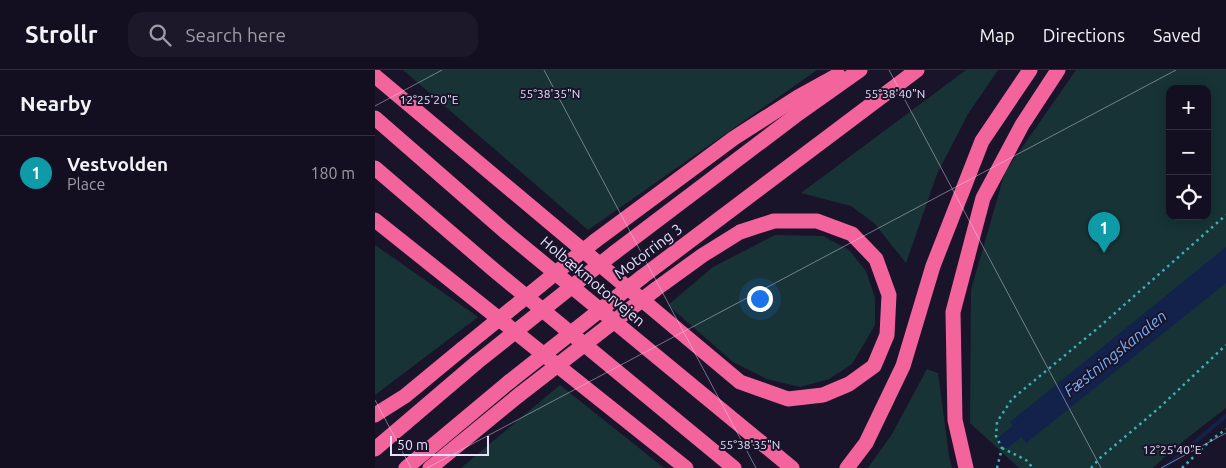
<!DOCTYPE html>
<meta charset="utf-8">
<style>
:root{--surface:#140f20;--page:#1d1829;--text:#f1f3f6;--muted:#9d9ca5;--line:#332f3e;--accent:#d93025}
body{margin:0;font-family:Ubuntu,sans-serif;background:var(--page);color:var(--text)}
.controls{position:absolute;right:15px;top:15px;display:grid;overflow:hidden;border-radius:10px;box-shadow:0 2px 12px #0003}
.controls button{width:45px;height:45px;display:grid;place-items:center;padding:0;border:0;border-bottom:1px solid var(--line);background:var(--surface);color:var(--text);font:25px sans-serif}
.scale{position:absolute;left:15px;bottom:12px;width:99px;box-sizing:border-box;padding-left:5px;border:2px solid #e6e0fd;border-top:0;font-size:14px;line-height:18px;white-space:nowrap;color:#e6e0fd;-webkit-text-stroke:4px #1a142b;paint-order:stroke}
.you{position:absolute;left:384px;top:228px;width:18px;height:18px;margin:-12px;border:4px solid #fff;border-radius:50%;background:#1a73e8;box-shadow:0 0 0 8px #1a73e833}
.badge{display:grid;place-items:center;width:32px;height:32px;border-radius:50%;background:var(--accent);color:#fff;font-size:16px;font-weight:700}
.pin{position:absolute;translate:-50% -41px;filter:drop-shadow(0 1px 2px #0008)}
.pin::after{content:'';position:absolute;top:26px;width:18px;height:15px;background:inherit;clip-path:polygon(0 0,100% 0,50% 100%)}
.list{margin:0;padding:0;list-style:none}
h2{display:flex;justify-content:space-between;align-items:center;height:65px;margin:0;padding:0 20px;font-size:21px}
h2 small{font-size:16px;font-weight:400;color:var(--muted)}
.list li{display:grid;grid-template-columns:32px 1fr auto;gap:15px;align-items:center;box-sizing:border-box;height:75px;padding:0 20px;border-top:1px solid var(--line)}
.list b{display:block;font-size:19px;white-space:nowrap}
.list p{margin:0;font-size:16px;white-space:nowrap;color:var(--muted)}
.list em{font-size:16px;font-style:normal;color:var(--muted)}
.icon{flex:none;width:28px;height:28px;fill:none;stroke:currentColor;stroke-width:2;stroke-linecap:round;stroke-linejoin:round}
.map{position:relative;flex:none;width:851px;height:398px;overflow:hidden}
header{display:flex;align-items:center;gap:30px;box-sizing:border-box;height:70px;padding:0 25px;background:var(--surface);border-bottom:1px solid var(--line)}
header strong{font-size:24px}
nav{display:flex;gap:28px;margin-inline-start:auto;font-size:18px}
.search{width:350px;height:45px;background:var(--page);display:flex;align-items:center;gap:12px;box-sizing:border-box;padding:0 18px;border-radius:15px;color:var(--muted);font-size:19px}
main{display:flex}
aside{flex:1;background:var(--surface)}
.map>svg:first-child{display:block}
.green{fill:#173335;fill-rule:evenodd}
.water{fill:#12224b}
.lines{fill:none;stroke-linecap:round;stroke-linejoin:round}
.stream{stroke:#12224b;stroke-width:4}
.canal{stroke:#12224b;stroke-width:14}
.path{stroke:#3ab2b6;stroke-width:2.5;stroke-dasharray:2.5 4;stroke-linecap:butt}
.highway{stroke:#f4649c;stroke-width:15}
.highway-bridge{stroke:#f4649c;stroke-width:15}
.ticks{fill:none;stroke:#e6e0fd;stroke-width:1;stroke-opacity:0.45}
.labels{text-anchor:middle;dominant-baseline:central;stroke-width:4;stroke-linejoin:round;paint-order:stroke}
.street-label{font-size:15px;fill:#e6e0fd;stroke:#1a142b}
.water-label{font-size:16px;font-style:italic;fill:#76aef5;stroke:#1a142b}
.ticks-label{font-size:12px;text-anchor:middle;fill:#e6e0fd;stroke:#1a142b;stroke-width:4;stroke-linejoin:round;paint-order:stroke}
</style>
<header>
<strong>Strollr</strong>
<div class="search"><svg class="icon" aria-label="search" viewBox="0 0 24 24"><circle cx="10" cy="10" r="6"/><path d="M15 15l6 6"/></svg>Search here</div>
<nav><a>Map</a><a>Directions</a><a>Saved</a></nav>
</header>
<main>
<aside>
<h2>Nearby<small></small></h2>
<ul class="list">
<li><span class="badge" style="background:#0f9aa8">1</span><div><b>Vestvolden</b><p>Place</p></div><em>180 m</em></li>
</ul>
</aside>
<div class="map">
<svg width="851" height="398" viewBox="0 0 851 398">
<rect width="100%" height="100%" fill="#1a142b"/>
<g class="green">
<path d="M28,0h414l-229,160z"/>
<path d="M591,0h32l-30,44 -31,60 -31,89 -32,-40 -23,-17 -50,-13z"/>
<path d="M701,0h150v338l-54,42 -19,18h-134l-49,-45 1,-133 34,-118zM795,19h37v127h-37z"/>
<path d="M400,165l48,1 26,14 17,21 9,27v27l-23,39 -23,15 -29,8 -33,-8 -34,-17 -65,-57 45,-38z"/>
<path d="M0,175l103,72 -103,78z"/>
<path d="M552,299l11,4 11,83 3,12h-84l24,-34z"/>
<path d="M185,315l104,83h-203z"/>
</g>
<path class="water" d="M851,177v36l-200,160 -16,-21z"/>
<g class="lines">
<path class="stream" d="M789,398l62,-52"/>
<path class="canal" d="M630,371l25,-20"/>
<g class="path">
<path d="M627,378l24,12 7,8"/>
<path d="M622,398l5,-20 -6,-12 1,-14 15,-23 86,-71 128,-113"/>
<path d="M716,398l9,-10 59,-50 67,-63"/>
<path d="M807,398l28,-27 16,-12"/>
</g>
<g class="highway">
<path d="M0,6l365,306 48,17 35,-4 26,-11 25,-18 13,-31 2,-40 -13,-36 -24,-25 -35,-13h-43l-34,11 -37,23 -47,34"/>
<path d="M0,48l133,116 284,234"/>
<path d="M0,98l119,102 240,198"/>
<path d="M0,150l311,248"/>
<path d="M220,171l139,-103 64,-41 40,-22"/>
<path d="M239,183l181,-137 65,-46"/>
<path d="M267,207l275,-207"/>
<path d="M0,345l30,-19 57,-47"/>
<path d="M0,379l101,-86"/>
<path d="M31,398l103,-86"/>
<path d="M55,398l89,-73"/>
<path d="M472,398l19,-25 37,-77 30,-100 49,-125 48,-71"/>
<path d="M591,398l-11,-48 -2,-108 30,-114 39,-73 36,-55"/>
</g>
<g class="highway-bridge">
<path d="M87,279l133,-108"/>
<path d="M101,293l138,-110"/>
<path d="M134,312l133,-105"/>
<path d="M144,325l137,-106"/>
</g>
</g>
<path class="ticks" d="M169,0l212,398M514,0l212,398M0,36l67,-36M0,330l36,68M52,398l749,-398M786,398l65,-35"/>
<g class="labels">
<g class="street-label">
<text transform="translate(273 181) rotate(-37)">Motorring 3</text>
<text transform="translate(218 211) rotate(40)">Holbækmotorvejen</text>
</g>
<g class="water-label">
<text transform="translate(740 283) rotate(-39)">Fæstningskanalen</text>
</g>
</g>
<g class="ticks-label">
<text x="175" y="28">55°38'35"N</text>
<text x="520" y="28">55°38'40"N</text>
<text x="54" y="34">12°25'20"E</text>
<text x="375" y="379">55°38'35"N</text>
<text x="797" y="384">12°25'40"E</text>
</g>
</svg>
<div class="controls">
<button>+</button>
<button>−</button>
<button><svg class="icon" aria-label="locate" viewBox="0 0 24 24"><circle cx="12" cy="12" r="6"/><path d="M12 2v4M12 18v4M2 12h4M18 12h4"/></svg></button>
</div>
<div class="scale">50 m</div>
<div class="you"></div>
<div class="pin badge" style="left:729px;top:183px;background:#0f9aa8">1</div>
</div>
</main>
